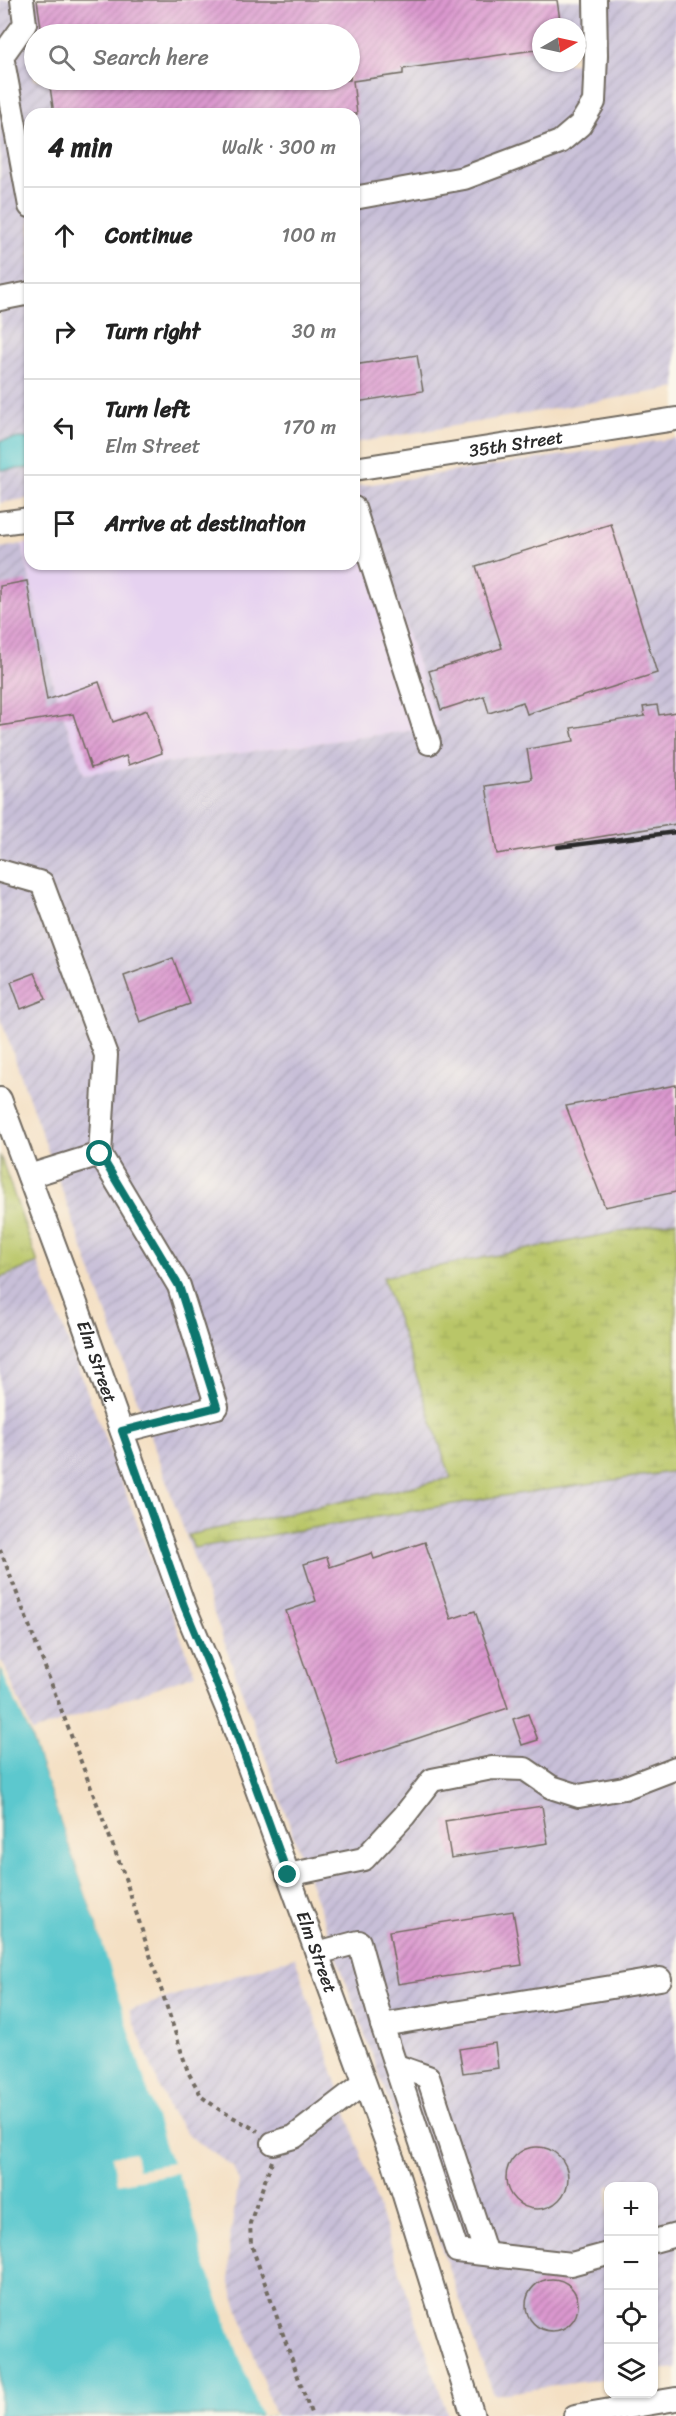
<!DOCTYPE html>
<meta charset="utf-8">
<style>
:root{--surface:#fff;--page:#f6f6f6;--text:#222;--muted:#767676;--line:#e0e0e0}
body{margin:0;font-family:Sriracha,sans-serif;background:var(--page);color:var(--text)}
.controls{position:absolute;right:18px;bottom:18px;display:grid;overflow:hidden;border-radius:12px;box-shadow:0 2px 4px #0004}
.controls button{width:54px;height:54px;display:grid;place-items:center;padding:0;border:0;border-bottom:2px solid var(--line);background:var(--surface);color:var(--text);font:30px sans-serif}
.compass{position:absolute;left:532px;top:18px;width:54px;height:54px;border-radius:50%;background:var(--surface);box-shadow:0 2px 4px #0004;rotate:81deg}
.stop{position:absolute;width:18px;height:18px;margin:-14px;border:4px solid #0f766e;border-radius:50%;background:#fff}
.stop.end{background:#0f766e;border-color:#fff;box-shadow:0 2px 6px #0008}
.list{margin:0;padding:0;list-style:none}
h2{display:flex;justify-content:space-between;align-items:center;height:78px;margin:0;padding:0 24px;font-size:26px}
h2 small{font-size:20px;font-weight:400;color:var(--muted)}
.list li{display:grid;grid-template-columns:39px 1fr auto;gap:18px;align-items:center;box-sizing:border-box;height:96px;padding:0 24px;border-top:2px solid var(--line)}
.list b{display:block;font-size:22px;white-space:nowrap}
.list p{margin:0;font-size:20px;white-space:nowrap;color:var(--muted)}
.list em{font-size:20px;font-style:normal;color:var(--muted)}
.icon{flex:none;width:33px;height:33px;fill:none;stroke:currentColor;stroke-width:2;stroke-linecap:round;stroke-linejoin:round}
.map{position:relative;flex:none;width:676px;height:2416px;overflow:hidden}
.search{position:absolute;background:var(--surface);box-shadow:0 2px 4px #0004;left:24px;top:24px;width:336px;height:66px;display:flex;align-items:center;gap:15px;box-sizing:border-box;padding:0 21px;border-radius:33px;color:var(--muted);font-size:22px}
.panel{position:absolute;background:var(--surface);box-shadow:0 2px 4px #0004;left:24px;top:108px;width:336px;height:462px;border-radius:18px}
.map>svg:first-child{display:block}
.built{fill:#e6d2f0}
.industrial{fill:url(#industrial-furrows);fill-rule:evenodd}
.grass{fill:url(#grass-tufts);stroke:#72784a;stroke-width:1.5}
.wetland{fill:url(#wetland-marsh);stroke:#72784a;stroke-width:1.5}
.water{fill:#5bc8ce;stroke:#437a7c;stroke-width:1.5}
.pier{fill:#f4e0c4}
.building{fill:url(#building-hatch)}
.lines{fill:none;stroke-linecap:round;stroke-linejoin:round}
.minor-casing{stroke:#716a61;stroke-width:26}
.path{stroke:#716a61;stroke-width:4;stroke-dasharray:4.5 4.5;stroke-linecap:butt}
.minor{stroke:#fff;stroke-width:22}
.rail{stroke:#2b2b2b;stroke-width:4.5}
.route{stroke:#0f766e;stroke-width:8}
.labels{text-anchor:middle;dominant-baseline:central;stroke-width:4.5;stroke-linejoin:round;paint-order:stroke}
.street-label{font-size:18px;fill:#2b2b2b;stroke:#fbf7ec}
</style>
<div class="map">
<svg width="676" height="2416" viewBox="0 0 676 2416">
<defs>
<pattern id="industrial-furrows" width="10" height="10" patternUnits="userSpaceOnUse" patternTransform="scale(1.5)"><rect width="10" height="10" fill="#c8bfd8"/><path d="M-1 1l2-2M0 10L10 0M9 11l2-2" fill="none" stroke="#aca4ba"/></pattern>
<pattern id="grass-tufts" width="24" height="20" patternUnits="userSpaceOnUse" patternTransform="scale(1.5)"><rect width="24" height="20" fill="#b9c668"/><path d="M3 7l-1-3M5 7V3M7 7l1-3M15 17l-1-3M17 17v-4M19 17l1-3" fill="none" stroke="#9faa5a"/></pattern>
<pattern id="wetland-marsh" width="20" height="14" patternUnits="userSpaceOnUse" patternTransform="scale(1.5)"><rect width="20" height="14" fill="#b9c668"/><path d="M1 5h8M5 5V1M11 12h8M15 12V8" fill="none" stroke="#9faa5a"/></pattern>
<pattern id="building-hatch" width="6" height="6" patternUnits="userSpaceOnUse" patternTransform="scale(1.5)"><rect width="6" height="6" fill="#db98cf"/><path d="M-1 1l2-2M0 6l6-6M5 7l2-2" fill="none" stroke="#b27ca8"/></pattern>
</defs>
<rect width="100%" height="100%" fill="#fbf7ec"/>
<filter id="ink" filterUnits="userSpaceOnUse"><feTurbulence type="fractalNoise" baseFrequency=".0167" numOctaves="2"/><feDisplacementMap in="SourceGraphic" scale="12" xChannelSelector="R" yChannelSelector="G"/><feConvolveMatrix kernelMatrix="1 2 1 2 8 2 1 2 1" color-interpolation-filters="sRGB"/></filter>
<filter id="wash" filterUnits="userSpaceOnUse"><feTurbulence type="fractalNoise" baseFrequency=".008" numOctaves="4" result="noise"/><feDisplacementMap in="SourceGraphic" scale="24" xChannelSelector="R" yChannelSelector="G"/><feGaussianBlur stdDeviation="1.35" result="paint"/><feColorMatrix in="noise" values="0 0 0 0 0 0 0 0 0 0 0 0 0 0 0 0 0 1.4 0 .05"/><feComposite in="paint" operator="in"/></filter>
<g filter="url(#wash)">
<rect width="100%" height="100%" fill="#f4e0c4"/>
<path class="built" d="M354,486h4l81,241 -355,47 -30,-85 -32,-145 8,-1v21h324z"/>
<g class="industrial">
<path d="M0,0h676v388l-322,55v-329h-324v384l-30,5zM541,27h36v36h-36zM34,34h316v46h-316z"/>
<path d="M676,438v1930l-22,3v-185h-46v192l-114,17 -494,-1378v-469l22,-4 32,145 30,85 355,-47 -81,-241z"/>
<path d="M38,1263l157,411 -165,59 -30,-69v-386z"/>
<path d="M295,1957l153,459h-176l-45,-132 -40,-146 -21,-26 -39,-101z"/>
</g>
<path class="grass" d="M0,1155l38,108 -38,15z"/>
<path class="wetland" d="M676,1221v250l-187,27 -295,50 -6,-13 263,-57 -68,-201z"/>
<g class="water">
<path d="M20,438l10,1v29l-30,2v-29z"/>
<path d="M0,1664l30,69 97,278 39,101 60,130 1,42 45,132h-272z"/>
</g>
<path class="pier" d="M0,1661l3,2 29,69 97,278 40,100 20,26 44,31 6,15 -10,61 1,41 45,132h-14l-60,-163 -2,-16 -13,-43 -9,-21 -60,11 -5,-28 23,-4 3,17 34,-6 -7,-16 -67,-218 -68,-196 -30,-65z"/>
<g id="blocks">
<g class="building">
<path d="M37,0h520l4,27h-20v22l-138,20v5l-50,7 4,33h-303l-5,-34h301v-46h-308z"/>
<path d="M417,355l6,36 -66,11 -3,-37z"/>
<path d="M611,524l46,149 -130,41 -4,-12 -34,11 -5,-17 -43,14 -12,-39 73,-23 -26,-82z"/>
<path d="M27,581l20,119 52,-18 14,40 34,-12 15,43 -33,12 -3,-9 -35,12 -18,-54 -73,12v-140z"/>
<path d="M657,705l2,10 17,-3v112l-179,30 -11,-68 46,-7 -5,-30 47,-8 -3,-13 74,-12 -2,-9z"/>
<path d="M173,958l17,46 -50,18 -16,-46z"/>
<path d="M35,973l11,26 -25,10 -10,-27z"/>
<path d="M676,1085v107l-71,15 -39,-101z"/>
<path d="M425,1542l26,77 24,-8 33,97 -170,57 -52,-154 30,-10 -12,-37 23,-7 3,10 42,-14 2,6z"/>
<path d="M528,1714l10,26 -16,5 -9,-26z"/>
<path d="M542,1806l6,37 -97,15 -6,-37z"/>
<path d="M513,1911l9,54 -124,19 -9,-53z"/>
<path d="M495,2043l3,25 -35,5 -4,-24z"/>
<circle cx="537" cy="2178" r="31"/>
<circle cx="552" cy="2305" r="26"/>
</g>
</g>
</g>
<g filter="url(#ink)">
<use href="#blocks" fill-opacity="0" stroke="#716a61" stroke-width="1.5"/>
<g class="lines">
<g class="minor-casing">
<g id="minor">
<path d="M0,56h2l28,150"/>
<path d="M2,56l23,-32 -3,-24"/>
<path d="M354,198l110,-20 96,-36 20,-17 14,-23 2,-47 -1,-55"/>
<path d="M0,299l30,-6"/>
<path id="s1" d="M354,469l322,-50"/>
<path d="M354,508l75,235"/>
<path d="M0,523l30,-4"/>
<path d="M0,871l42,12 64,172 -6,99 79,132 38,121 -95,24"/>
<path id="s2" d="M0,1099l73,196 111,311 46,110 164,447 79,253"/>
<path d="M29,1176l71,-22"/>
<path d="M288,1875l76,-16 40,-43 28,-36 60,-12 33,1 26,18 28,9 45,-8 52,-20"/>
<path d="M317,1953l42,-11 23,83 278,-46"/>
<path d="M382,2025l75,226 114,13 37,-10"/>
<path d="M397,2066l31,11 58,177"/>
<path d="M273,2143l21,-6 70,-54"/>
<path d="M654,2241l22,-6"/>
<path d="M575,2416l101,-17"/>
</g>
</g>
<g class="path">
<path d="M0,1549l123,323 65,200 14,25 18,13 38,21"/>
<path d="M272,2161l-22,62 1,21 61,172"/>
</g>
<use href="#minor" class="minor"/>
<path class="rail" d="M558,847l118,-15"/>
</g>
</g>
<g class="lines" filter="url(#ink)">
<path class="route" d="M100,1154l79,132 38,121 -95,24 62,175 46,110 58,159"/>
</g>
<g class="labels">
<g class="street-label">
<text stroke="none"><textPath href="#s1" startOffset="164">35th Street</textPath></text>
<text stroke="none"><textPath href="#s2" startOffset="280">Elm Street</textPath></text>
<text stroke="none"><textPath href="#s2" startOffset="910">Elm Street</textPath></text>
</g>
</g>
</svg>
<div class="controls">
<button>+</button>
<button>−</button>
<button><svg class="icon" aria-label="locate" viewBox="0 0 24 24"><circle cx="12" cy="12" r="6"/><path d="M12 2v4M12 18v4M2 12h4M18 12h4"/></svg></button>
<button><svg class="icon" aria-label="layers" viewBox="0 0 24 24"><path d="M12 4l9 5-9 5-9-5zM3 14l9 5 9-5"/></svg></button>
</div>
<svg class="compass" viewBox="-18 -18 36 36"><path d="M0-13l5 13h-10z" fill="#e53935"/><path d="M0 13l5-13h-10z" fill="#767676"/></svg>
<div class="stop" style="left:100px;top:1154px"></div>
<div class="stop end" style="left:288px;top:1875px"></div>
<div class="search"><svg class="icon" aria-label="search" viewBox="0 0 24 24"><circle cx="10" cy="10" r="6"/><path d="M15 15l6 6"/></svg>Search here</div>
<section class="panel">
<h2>4 min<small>Walk · 300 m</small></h2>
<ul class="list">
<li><svg class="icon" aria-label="ahead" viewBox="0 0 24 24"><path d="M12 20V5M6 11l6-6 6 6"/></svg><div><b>Continue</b></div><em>100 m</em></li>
<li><svg class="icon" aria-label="right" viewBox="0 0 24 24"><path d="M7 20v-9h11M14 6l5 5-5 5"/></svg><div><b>Turn right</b></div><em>30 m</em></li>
<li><svg class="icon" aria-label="left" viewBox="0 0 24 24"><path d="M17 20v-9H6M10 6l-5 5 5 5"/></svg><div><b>Turn left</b><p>Elm Street</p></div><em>170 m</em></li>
<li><svg class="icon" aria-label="arrive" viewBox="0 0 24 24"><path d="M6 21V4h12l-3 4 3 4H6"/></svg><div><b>Arrive at destination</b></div></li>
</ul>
</section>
</div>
